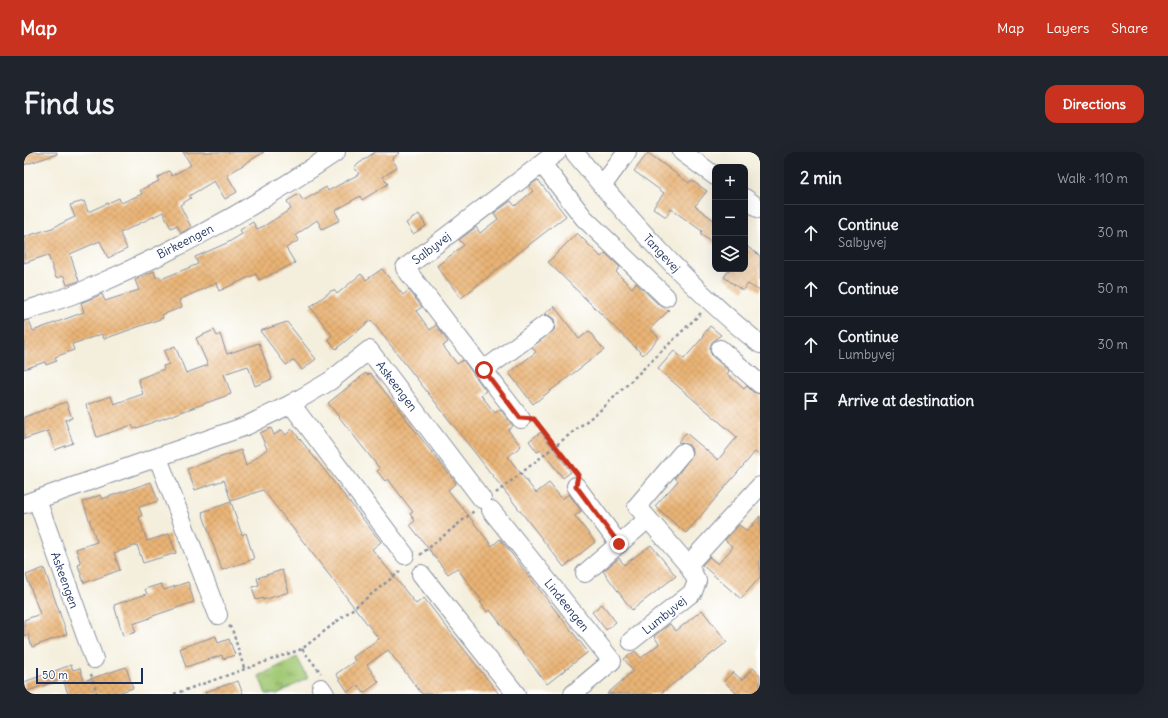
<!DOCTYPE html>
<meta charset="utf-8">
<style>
:root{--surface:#171b24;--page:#20242c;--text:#f1f3f6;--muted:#9ea1a6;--line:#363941;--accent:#c8321e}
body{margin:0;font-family:Delius,sans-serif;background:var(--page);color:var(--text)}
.controls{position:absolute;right:12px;top:12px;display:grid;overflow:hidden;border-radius:8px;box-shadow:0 4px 16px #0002}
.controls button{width:36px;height:36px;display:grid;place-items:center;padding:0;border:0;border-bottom:1px solid var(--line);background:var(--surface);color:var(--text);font:20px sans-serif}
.scale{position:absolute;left:12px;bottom:10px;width:107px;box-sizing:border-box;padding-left:4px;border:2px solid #1b2f5e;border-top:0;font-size:11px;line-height:14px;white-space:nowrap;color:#1b2f5e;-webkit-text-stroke:3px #fff;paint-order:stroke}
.stop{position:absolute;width:12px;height:12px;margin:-9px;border:3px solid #c8321e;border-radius:50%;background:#fff}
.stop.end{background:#c8321e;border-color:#fff;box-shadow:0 1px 4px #0008}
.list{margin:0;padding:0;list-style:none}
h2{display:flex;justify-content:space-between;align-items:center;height:52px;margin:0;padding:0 16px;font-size:17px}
h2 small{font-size:13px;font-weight:400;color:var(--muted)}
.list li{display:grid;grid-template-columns:26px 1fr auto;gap:12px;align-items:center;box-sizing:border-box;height:56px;padding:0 16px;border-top:1px solid var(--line)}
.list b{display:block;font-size:15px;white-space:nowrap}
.list p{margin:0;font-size:13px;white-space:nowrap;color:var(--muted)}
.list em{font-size:13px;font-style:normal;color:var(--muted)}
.icon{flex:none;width:22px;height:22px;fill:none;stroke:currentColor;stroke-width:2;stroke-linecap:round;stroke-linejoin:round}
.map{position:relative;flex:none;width:736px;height:542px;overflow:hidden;border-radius:12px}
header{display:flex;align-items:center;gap:24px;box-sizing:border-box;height:56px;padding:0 20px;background:var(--accent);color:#fff}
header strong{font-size:19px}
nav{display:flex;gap:22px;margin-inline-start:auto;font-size:14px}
.intro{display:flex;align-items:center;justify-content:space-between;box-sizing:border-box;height:96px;padding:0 24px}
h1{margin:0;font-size:28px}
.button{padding:10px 18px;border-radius:12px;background:var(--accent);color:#fff;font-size:14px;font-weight:700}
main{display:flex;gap:24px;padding:0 24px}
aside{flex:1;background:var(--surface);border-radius:12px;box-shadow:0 4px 16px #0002}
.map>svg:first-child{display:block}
.park{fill:url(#park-tufts);stroke:#5e7c69}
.building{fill:url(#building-cross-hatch)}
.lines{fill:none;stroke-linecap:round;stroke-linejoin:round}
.minor-casing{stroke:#888f9e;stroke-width:20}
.path{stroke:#888f9e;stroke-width:2.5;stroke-dasharray:3 3;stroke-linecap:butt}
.minor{stroke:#fff;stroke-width:18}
.route{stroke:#c8321e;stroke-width:5}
.labels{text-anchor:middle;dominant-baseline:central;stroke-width:3.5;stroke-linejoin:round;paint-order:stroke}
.street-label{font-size:12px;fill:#1b2f5e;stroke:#fff}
</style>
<header>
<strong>Map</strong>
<nav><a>Map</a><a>Layers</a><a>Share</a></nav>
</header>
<div class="intro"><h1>Find us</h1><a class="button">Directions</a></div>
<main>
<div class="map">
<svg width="736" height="542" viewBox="0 0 736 542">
<defs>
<pattern id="park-tufts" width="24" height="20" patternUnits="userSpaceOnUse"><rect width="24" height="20" fill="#a2c974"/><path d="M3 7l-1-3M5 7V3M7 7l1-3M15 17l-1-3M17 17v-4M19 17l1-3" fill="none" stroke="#83a462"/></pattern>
<pattern id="building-cross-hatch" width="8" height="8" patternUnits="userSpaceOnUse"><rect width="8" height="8" fill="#e9b374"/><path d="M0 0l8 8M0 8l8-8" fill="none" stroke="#c79a67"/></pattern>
</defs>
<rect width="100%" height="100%" fill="#fff"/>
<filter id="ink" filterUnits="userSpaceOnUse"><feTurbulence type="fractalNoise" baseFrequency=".025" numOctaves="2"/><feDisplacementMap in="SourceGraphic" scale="8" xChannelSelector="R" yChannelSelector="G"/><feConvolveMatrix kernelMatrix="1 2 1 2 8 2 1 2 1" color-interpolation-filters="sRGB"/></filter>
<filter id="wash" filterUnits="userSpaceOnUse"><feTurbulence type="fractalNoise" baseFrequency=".012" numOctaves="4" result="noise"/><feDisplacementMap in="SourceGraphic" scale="16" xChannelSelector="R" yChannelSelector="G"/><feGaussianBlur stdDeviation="0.9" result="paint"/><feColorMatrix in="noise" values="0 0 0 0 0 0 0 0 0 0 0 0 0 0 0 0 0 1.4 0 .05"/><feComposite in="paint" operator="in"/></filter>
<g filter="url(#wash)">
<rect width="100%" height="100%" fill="#f4efdd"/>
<path class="park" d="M273,505l11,21 -31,16h-11l-7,-18z"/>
<g id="blocks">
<g class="building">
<path d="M0,0h33v2l-33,11z"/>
<path d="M159,0h81l-37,23 10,17 -12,7 -11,-18 -25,15 2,2 -11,7 11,22 -10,6 -4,-8 -6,3 -8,-16 -43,21 7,16 -19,9 -8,-17 -30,13 9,27 -12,4 -3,-9 -8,2 -8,-23 -24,8v-26l28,-9 23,-11 -5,-12 14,-4 4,11 31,-14 2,5 21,-9 -2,-4 19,-9 -2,-3 12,-7 3,5 19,-11z"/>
<path d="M351,0h25l-8,7 5,8 -14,10 5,7 -26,16 -2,-4 -25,15 5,9 -18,9 -5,-9 -21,15 3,5 -13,8 9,15 -36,17 -3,-6 -37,17 -3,-8 -37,17 3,7 -20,8 1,3 -59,21 -2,-5 -30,10 2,6 -19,7 2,4 -11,4 -1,-3 -21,7v-48l5,-1 4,11 51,-19 -3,-9 19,-8 2,-1 3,7 34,-11 -4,-10 19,-9 2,7 3,-2 2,3 37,-15 -3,-7 32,-14 15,-9 -2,-4 13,-8 4,7 7,-3 27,-17 -4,-8 12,-7 4,7 23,-14 2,4 31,-17 -5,-7z"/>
<path d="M624,1l41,30 2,-3 16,11 -12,15 20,15v24l-15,-11 2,-3 -31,-22 -5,8 -13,-9 11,-15 -30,-22z"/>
<path d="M514,28l28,36 -105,82 -24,-32 27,-21 -5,-5 17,-13 4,6 18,-14 -4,-6 17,-12 4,5 18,-15 -4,-5z"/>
<path d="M395,62l7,12 -13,8 -7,-11z"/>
<path d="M553,81l24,24 4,-4 15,14 -4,5 16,16 4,-5 23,22 10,5 -19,19 9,9 -16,17 -95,-93z"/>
<path d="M721,93l15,11v35l-12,-7 -5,7 -19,-14 6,-8h15z"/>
<path d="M358,117l21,26 6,-5 13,17 -6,4 14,19 6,-5 12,17 -5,4 14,18 6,-4 23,31 -5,4 14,18 5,-4 13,17 -5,4 13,16 -13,11 28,36 13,-10 13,16 7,-5 12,17 -6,5 20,26 -31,25 -193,-247 -35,29 -8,-10 4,-4 -22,-28 21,-16 3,-1 3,4 24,-20 5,6z"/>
<path d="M530,154l25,33 10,-8 15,19 -71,54 -24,-31 27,-21 -4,-5 22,-17 1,-6 -1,-5 -4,-3 -6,-2z"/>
<path d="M263,170l29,37 -14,11 -8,-10 -8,5 -26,-34z"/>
<path d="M686,174l11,9 -9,7 -2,5v5l3,5 16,14 -2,3 17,15 3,-3 6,6 7,2v62l-5,-4 -69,81 -31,-27 23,-25 -3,-3 17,-23v-5l-3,-5 -11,-3 8,-9 32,27 19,-23 -79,-68 16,-18 10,8 20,-23 -1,-1z"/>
<path d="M190,178l3,6 3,-2 7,20 32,-11 13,36 -17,7 -7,-20 -24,8 7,20 -97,35 -2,-4 -35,12 -11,-32 25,-9 3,8 29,-10 -5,-15 26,-10 -1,-3 6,-2 -5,-13 11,-5 11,27 22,-8 -12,-27z"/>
<path d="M342,221l2,2 2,-2 86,110 -8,7 16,20 28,36 8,-7 88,113 -41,32 -57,-74 -3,2 -7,-10 2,-1 -25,-33 -9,6 -38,-49 5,-4 -5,-7 3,-2 -25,-33 -3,2 -8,-10 3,-2 -52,-66z"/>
<path d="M42,250l6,16 -7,2 8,23 -18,7 -7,-19 -24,8v-22z"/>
<path d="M247,276l3,7 8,-5 4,5 6,-6 89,113 -9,7 44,55 8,-6 75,96h-77l-34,-44 -21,15 12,17 -15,11 -6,-8 -10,7 -12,-18 19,-13 -2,-4 26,-18 -116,-149 -32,11 -7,-21 -29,10 -8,-21 54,-19 5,16 21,-17 -7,-16z"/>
<path d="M517,280l30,40 -8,6 -22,-28 -4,2 -8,-11z"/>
<path d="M127,330l7,19 -19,6 3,9 -3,1 8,24 22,-7 7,19 -33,10 -6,-18 -23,8 6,17 -36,13 -6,-18 3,-1 -5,-15 21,-7 -14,-40 17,-7 2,4z"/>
<path d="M207,350l11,33 4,-2 8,26 -32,11 -20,-58z"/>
<path d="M736,364v61l-19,22 -39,-34 7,-8 9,7 15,-17 -8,-7 14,-15 8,6z"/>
<path d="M627,393l25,31 -44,34 -29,-39 16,-13 5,7z"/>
<path d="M20,416l23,66 -35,13 -4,-13 -4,2v-16l16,-6 -14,-39z"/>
<path d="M258,418l7,22 -26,8v-2l-7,2 -4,-13 7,-2 -2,-7z"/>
<path d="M164,430l6,20 -44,15v1l-17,6 3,8 -13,4 -9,-31 33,-11 -2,-5 16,-5 3,6z"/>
<path d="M578,452l14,18 -10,8 -14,-18z"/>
<path d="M678,458l25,32 -67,52h-53l26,-23 -9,-12 11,-8 6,7 18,-14 -5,-8 16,-12 6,7z"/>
<path d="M192,484l2,7 11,-4 6,16 -12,4 -1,-4 -36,12 -6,-19z"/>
<path d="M47,513l2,5 7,-2 4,13 42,-14 7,21 -18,6h-47l-5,-15 -39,13v-10z"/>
<path d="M729,516l7,7v19h-23l-13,-13 9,-9 9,8z"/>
<path d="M214,529l5,13h-37l-1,-2z"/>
</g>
</g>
</g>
<g filter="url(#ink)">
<use href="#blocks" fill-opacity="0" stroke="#888f9e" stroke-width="1"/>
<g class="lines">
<g class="minor-casing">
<g id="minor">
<path d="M550,0c57,69 116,137 186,192"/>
<path d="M658,0l33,24"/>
<path d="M518,12l42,54 82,79"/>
<path d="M578,34l25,-34"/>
<path d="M721,46l15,11"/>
<path d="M0,159c21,-7 43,-13 63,-22 87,-37 171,-84 249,-137"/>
<path d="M696,197l40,35"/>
<path d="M460,218l61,-45"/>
<path d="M267,252l114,151"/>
<path d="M497,267l-116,-151 152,-116"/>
<path d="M134,306l60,157"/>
<path d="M552,334l43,58"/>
<path d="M13,348l57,159"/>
<path d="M0,352l222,-78 45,-22 39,-23 39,-31 113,149"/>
<path d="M467,358l121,151 -39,33"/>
<path d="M664,413l72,-79"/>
<path d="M561,421l63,-54"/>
<path d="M397,422l95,120"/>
<path d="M607,489l62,-49 4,-11 -9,-16 -51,-59 45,-53"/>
<path d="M297,536l4,6"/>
</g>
</g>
<g class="path">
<path d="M513,271l38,48"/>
<path d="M472,341l107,-85 98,-95"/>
<path d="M396,403l54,-44"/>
<path d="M205,474l3,3 12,39"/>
<path d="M278,497l19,24"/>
<path d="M67,522l6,20"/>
<path d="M150,542l128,-45 100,-79"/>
</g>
<use href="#minor" class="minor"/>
</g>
</g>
<g class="lines" filter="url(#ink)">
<path class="route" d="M460,218l36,48 14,1 44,56 -2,11 43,58"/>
</g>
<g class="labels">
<g class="street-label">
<text transform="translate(161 89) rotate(-27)">Birkeengen</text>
<text transform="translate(407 96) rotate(-37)">Salbyvej</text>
<text transform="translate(638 101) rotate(47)">Tangevej</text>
<text transform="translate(373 234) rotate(53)">Askeengen</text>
<text transform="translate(41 428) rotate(70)">Askeengen</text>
<text transform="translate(543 453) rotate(51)">Lindeengen</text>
<text transform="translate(640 463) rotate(-39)">Lumbyvej</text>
</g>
</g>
</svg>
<div class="controls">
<button>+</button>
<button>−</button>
<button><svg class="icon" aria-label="layers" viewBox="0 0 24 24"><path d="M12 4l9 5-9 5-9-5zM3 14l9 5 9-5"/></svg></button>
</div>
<div class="scale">50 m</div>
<div class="stop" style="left:460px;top:218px"></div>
<div class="stop end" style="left:595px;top:392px"></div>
</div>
<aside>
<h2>2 min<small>Walk · 110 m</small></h2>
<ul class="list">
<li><svg class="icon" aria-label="ahead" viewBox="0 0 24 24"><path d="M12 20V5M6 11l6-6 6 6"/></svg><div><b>Continue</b><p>Salbyvej</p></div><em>30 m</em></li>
<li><svg class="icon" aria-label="ahead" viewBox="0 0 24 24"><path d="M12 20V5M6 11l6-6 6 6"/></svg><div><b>Continue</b></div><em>50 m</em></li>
<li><svg class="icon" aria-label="ahead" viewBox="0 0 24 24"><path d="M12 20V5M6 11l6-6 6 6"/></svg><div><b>Continue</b><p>Lumbyvej</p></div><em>30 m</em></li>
<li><svg class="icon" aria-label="arrive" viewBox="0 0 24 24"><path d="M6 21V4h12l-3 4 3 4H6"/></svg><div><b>Arrive at destination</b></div></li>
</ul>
</aside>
</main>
